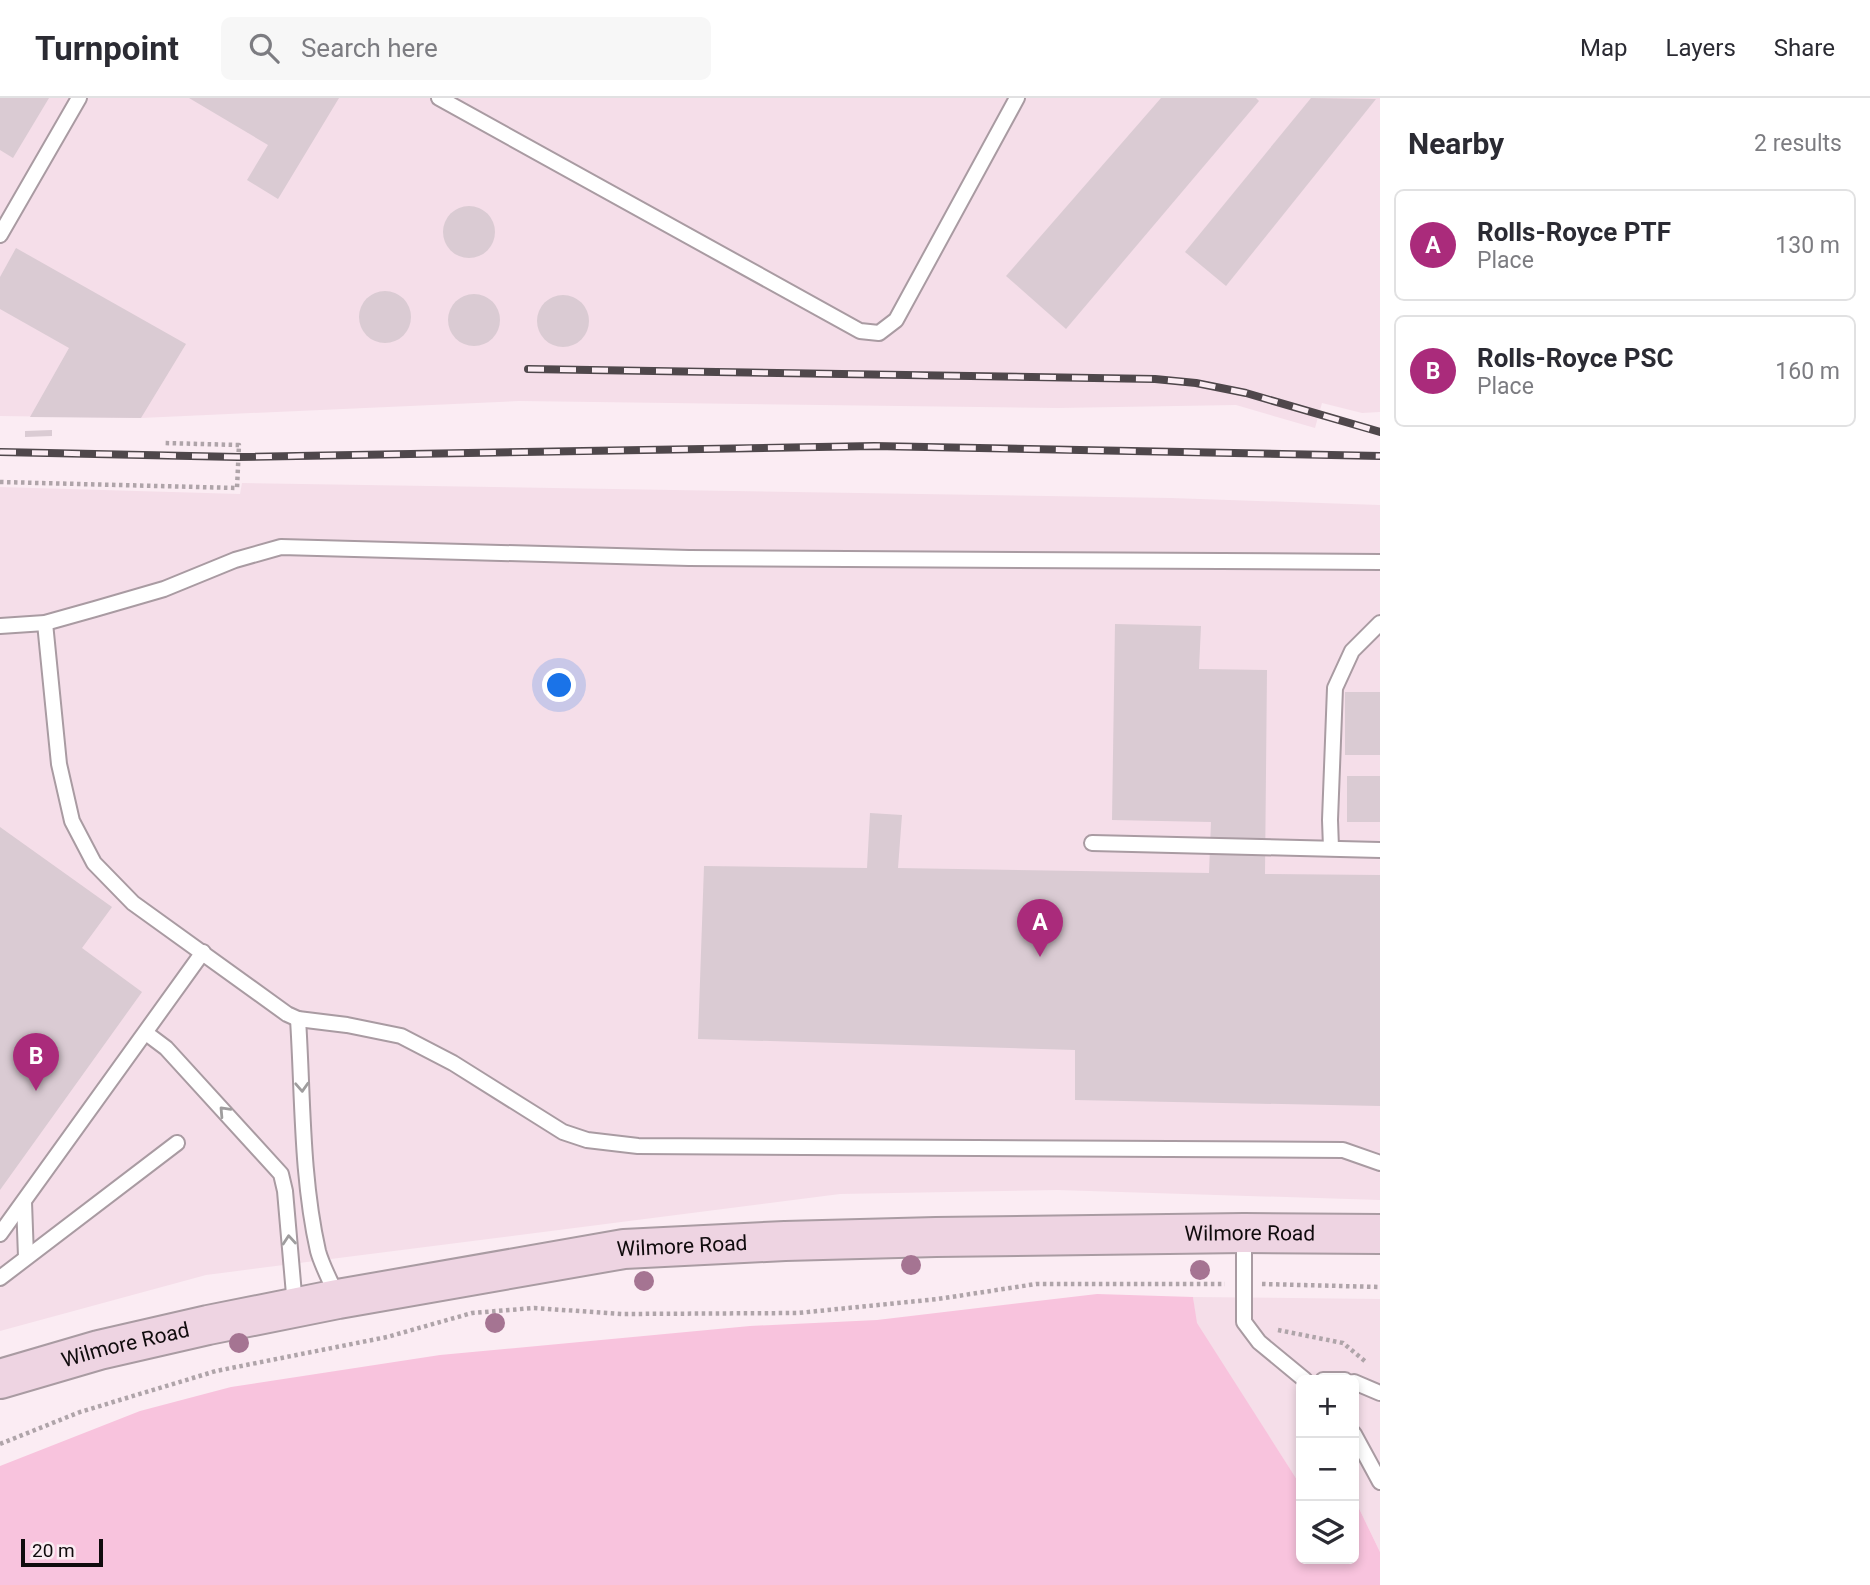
<!DOCTYPE html>
<meta charset="utf-8">
<style>
:root{--surface:#fff;--page:#f7f7f7;--text:#2b2b33;--muted:#7c7c81;--line:#e1e1e2;--accent:#aa2b7b}
body{margin:0;font-family:Roboto,sans-serif;background:var(--page);color:var(--text)}
.controls{position:absolute;right:21px;bottom:21px;display:grid;overflow:hidden;border-radius:10px;box-shadow:0 4px 10px #0003}
.controls button{width:63px;height:63px;display:grid;place-items:center;padding:0;border:0;border-bottom:2px solid var(--line);background:var(--surface);color:var(--text);font:35px sans-serif}
.scale{position:absolute;left:21px;bottom:18px;width:82px;box-sizing:border-box;padding-left:7px;border:4px solid #100b0d;border-top:0;font-size:19px;line-height:24px;white-space:nowrap;color:#100b0d;-webkit-text-stroke:5px #fbecf3;paint-order:stroke}
.you{position:absolute;left:560px;top:588px;width:24px;height:24px;margin:-18px;border:5px solid #fff;border-radius:50%;background:#1a73e8;box-shadow:0 0 0 10px #1a73e833}
.badge{display:grid;place-items:center;width:46px;height:46px;border-radius:50%;background:var(--accent);color:#fff;font-size:23px;font-weight:700}
.pin{position:absolute;translate:-50% -58px;filter:drop-shadow(0 2px 4px #0008)}
.pin::after{content:'';position:absolute;top:37px;width:24px;height:21px;background:inherit;clip-path:polygon(0 0,100% 0,50% 100%)}
.list{margin:0;padding:0;list-style:none}
h2{display:flex;justify-content:space-between;align-items:center;height:91px;margin:0;padding:0 28px;font-size:30px}
h2 small{font-size:23px;font-weight:400;color:var(--muted)}
.list li{display:grid;grid-template-columns:46px 1fr auto;gap:21px;align-items:center;box-sizing:border-box;height:112px;margin:0 14px 14px;padding:0 14px;border:2px solid var(--line);border-radius:10px}
.list b{display:block;font-size:26px;white-space:nowrap}
.list p{margin:0;font-size:23px;white-space:nowrap;color:var(--muted)}
.list em{font-size:23px;font-style:normal;color:var(--muted)}
.icon{flex:none;width:38px;height:38px;fill:none;stroke:currentColor;stroke-width:2;stroke-linecap:round;stroke-linejoin:round}
.map{position:relative;flex:none;width:1380px;height:1487px;overflow:hidden}
header{display:flex;align-items:center;gap:42px;box-sizing:border-box;height:98px;padding:0 35px;background:var(--surface);border-bottom:2px solid var(--line)}
header strong{font-size:33px}
nav{display:flex;gap:38px;margin-inline-start:auto;font-size:24px}
.search{width:490px;height:63px;background:var(--page);display:flex;align-items:center;gap:18px;box-sizing:border-box;padding:0 24px;border-radius:10px;color:var(--muted);font-size:26px}
main{display:flex}
aside{flex:1;background:var(--surface)}
.map>svg:first-child{display:block}
.built{fill:#f5dee9}
.green{fill:#f8c3dd}
.building{fill:#dacbd3}
.lines{fill:none;stroke-linecap:round;stroke-linejoin:round}
.lane-casing{stroke:#a99ba2;stroke-width:18}
.secondary-casing{stroke:#a99ba2;stroke-width:42}
.path{stroke:#afa4a9;stroke-width:4.5;stroke-dasharray:3.5 3.5;stroke-linecap:butt}
.lane{stroke:#fff;stroke-width:14}
.secondary{stroke:#eed4e2;stroke-width:38}
.rail-casing{stroke:#4f474b;stroke-width:8}
.rail{stroke:#fbecf3;stroke-width:5;stroke-dasharray:16;stroke-linecap:butt}
.tree{fill:#a57492}
.oneway{stroke:#9f9d9e}
.labels{text-anchor:middle;dominant-baseline:central;stroke-width:5;stroke-linejoin:round;paint-order:stroke}
.street-label{font-size:21px;fill:#100b0d;stroke:#fbecf3}
</style>
<header>
<strong>Turnpoint</strong>
<div class="search"><svg class="icon" aria-label="search" viewBox="0 0 24 24"><circle cx="10" cy="10" r="6"/><path d="M15 15l6 6"/></svg>Search here</div>
<nav><a>Map</a><a>Layers</a><a>Share</a></nav>
</header>
<main>
<div class="map">
<svg width="1380" height="1487" viewBox="0 0 1380 1487">
<rect width="100%" height="100%" fill="#fbecf3"/>
<g class="built">
<path d="M0,0h1380v314l-18,1 -40,-10 -7,25 -79,-23 -178,3 -539,-7 -378,17 -141,-2z"/>
<path d="M242,385l929,15 209,7v695l-323,-10 -217,4 -634,81 -206,56v-844l240,7z"/>
<path d="M1193,1199l187,2v253l-26,-54v-118h-53v106l-105,-163z"/>
</g>
<path class="green" d="M1097,1196l96,3 4,26 104,163v73h53v-61l26,54v33h-1380v-119l140,-55 91,-24 209,-32 310,-29 127,-6z"/>
<g class="building">
<path d="M0,0h49l-36,60 -13,-8z"/>
<path d="M189,0h150l-61,101 -31,-19 21,-35z"/>
<path d="M1161,0h95l3,3 -193,228 -60,-53z"/>
<path d="M1311,0l65,1 -150,187 -41,-34z"/>
<circle cx="469" cy="134" r="26"/>
<path d="M16,150l170,96 -45,74 -111,-1 39,-69 -69,-39v-32z"/>
<circle cx="385" cy="219" r="26"/>
<circle cx="474" cy="222" r="26"/>
<circle cx="563" cy="223" r="26"/>
<path d="M52,332v6l-27,1v-6z"/>
<path d="M1115,526l86,2 -2,43 68,1 -2,204 115,1v231l-305,-6v-50l-377,-11 6,-173 163,2 3,-55 32,2 -4,53 311,5 2,-51 -99,-2z"/>
<rect x="1345" y="594" width="35" height="63"/>
<rect x="1347" y="678" width="33" height="46"/>
<path d="M0,729l112,80 -30,41 60,44 -142,198z"/>
</g>
<g class="lines">
<g class="lane-casing">
<g id="lane">
<path d="M439,0l421,233 19,2 17,-13 121,-222"/>
<path d="M0,137l79,-137"/>
<path d="M45,525l14,141 13,57 22,42 39,40 154,111 11,5 49,6 54,11 52,27 110,69 24,8 51,6 705,4 37,13"/>
<path d="M0,528l45,-3 50,-14 69,-20 71,-29 46,-13 408,11 691,4"/>
<path d="M1092,745l288,7"/>
<path d="M1331,750l-1,-28 5,-132 17,-37 28,-28"/>
<path d="M298,921c5,77 3,157 20,232 4,15 13,31 19,45"/>
<path d="M146,935l20,15 115,126 4,17 10,115"/>
<path d="M24,1104l2,55"/>
<path d="M0,1136l203,-282"/>
<path d="M1244,1136v88l15,20 46,38"/>
<path d="M0,1180l177,-135"/>
<path d="M1323,1282h22"/>
<path d="M1354,1284l26,11"/>
<path d="M1354,1336l26,48"/>
</g>
</g>
<g class="secondary-casing">
<g id="secondary">
<path id="s1" d="M0,1281l99,-29 109,-25 130,-26 286,-50 161,-8 151,-4 308,-4 136,1"/>
</g>
</g>
<g class="path">
<path d="M0,384l237,6 2,-43 -75,-2"/>
<path d="M1262,1186l118,3"/>
<path d="M1278,1232l65,13 23,19"/>
<path d="M0,1346l80,-32 136,-41 171,-34 85,-24 62,-5 88,6 176,-1 140,-14 98,-15h189"/>
</g>
<use href="#lane" class="lane"/>
<use href="#secondary" class="secondary"/>
<g class="rail-casing">
<g id="rail">
<path d="M528,271l627,10 41,4 50,10 134,39"/>
<path d="M0,354l238,5 636,-11 506,10"/>
</g>
</g>
<use href="#rail" class="rail"/>
</g>
<g class="tree">
<circle cx="911" cy="1167" r="10"/>
<circle cx="1200" cy="1172" r="10"/>
<circle cx="644" cy="1183" r="10"/>
<circle cx="495" cy="1225" r="10"/>
<circle cx="239" cy="1245" r="10"/>
</g>
<defs><path id="oneway-chevron" d="M-2-3.5L2.5 0L-2 3.5" fill="none" stroke-width="1.6" stroke-linecap="round" stroke-linejoin="round" transform="scale(1.75)"/></defs>
<g class="oneway">
<use href="#oneway-chevron" transform="translate(302 989) rotate(87)"/>
<use href="#oneway-chevron" transform="translate(224 1013) rotate(-133)"/>
<use href="#oneway-chevron" transform="translate(289 1142) rotate(-95)"/>
</g>
<g class="labels">
<g class="street-label">
<text stroke="none"><textPath href="#s1" startOffset="1264">Wilmore Road</textPath></text>
<text stroke="none"><textPath href="#s1" startOffset="696">Wilmore Road</textPath></text>
<text stroke="none"><textPath href="#s1" startOffset="130">Wilmore Road</textPath></text>
</g>
</g>
</svg>
<div class="controls">
<button>+</button>
<button>−</button>
<button><svg class="icon" aria-label="layers" viewBox="0 0 24 24"><path d="M12 4l9 5-9 5-9-5zM3 14l9 5 9-5"/></svg></button>
</div>
<div class="scale">20 m</div>
<div class="you"></div>
<div class="pin badge" style="left:1040px;top:859px">A</div>
<div class="pin badge" style="left:36px;top:993px">B</div>
</div>
<aside>
<h2>Nearby<small>2 results</small></h2>
<ul class="list">
<li><span class="badge">A</span><div><b>Rolls-Royce PTF</b><p>Place</p></div><em>130 m</em></li>
<li><span class="badge">B</span><div><b>Rolls-Royce PSC</b><p>Place</p></div><em>160 m</em></li>
</ul>
</aside>
</main>
